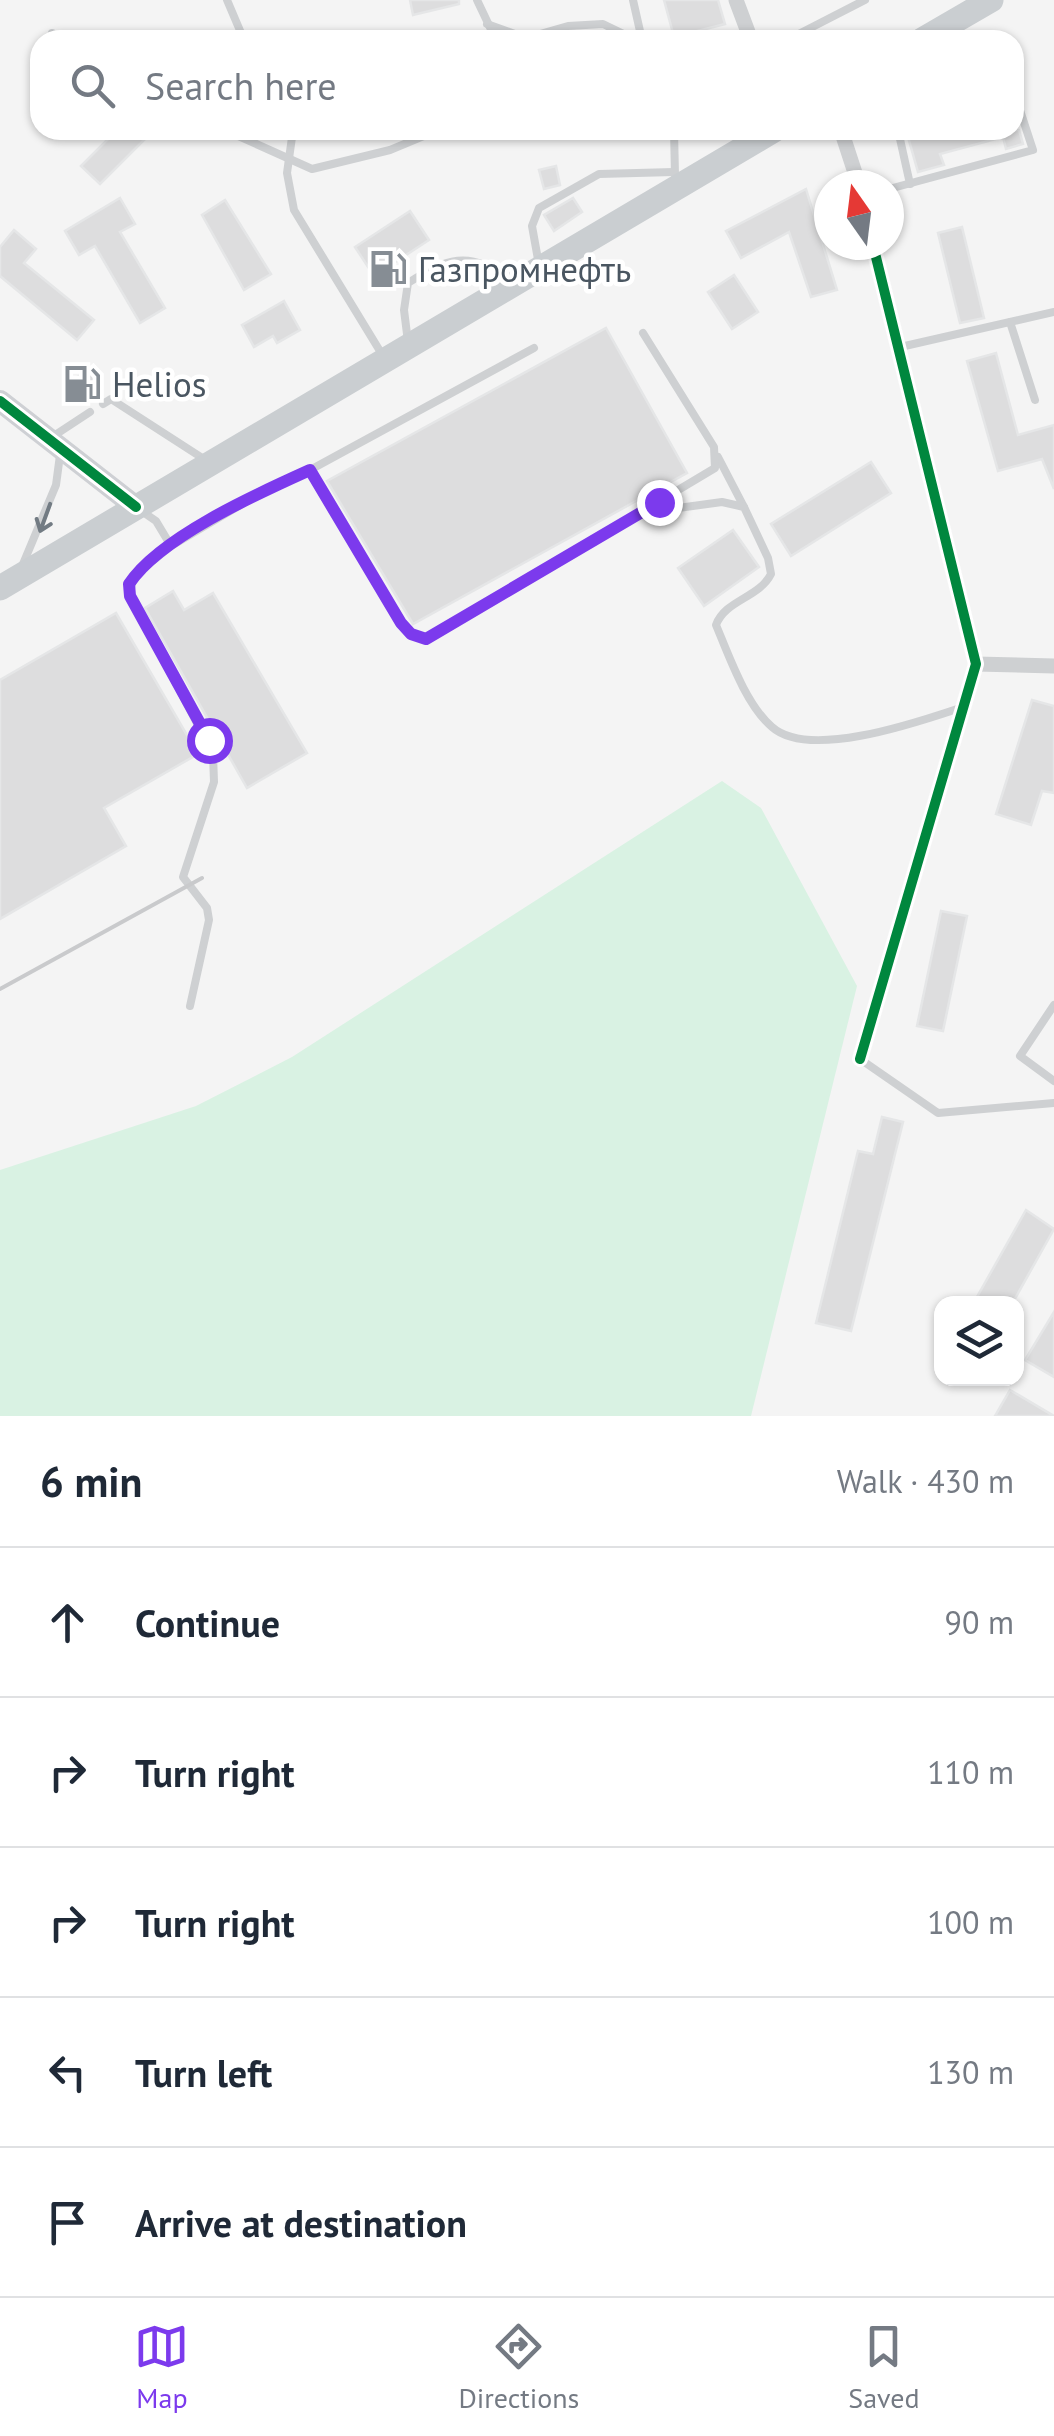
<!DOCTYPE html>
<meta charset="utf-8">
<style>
:root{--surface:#fff;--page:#f6f6f7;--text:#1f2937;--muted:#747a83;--line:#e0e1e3;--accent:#7c3aed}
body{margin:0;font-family:"PT Sans",sans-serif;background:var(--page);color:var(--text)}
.controls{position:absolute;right:30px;bottom:30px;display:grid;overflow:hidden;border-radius:20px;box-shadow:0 2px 8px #0004}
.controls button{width:90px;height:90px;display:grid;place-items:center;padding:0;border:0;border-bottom:2px solid var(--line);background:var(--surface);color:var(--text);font:50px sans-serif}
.compass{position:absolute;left:814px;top:170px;width:90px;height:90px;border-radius:50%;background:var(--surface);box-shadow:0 2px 8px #0004;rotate:346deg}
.stop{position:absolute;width:30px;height:30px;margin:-22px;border:8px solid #7c3aed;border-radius:50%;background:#fff}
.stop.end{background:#7c3aed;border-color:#fff;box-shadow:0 2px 10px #0008}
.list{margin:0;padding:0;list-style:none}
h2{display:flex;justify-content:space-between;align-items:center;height:130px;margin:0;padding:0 40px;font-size:42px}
h2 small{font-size:32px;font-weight:400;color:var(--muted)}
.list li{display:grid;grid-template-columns:65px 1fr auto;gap:30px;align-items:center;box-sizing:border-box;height:150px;padding:0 40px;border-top:2px solid var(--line)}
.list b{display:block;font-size:38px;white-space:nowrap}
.list em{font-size:32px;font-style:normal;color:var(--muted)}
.icon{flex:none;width:55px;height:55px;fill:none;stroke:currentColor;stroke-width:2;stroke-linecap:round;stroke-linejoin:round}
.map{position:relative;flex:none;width:1054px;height:1416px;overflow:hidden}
.search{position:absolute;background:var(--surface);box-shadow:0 2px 8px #0004;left:30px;right:30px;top:30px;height:110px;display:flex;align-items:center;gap:25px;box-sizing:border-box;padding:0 35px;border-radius:30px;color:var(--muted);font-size:38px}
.sheet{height:880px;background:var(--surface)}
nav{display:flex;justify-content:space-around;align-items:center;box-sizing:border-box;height:140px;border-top:2px solid var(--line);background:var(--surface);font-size:28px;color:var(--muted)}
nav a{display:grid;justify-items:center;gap:5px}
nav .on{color:var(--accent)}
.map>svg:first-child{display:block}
.green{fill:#d9f2e3}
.building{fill:#ddddde;stroke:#e5e6e7;stroke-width:2.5}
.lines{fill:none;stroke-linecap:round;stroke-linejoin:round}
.lane{stroke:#ced0d2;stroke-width:8}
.street{stroke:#ced0d2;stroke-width:15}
.secondary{stroke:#ced0d4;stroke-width:22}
.primary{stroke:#caced1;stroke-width:25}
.rail{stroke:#c9cacc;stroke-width:4}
.cycleway-casing{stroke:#fff;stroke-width:16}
.cycleway{stroke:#00873e;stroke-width:10}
.oneway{stroke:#727b83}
.route{stroke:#7c3aed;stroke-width:12}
.labels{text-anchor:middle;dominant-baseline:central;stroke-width:9;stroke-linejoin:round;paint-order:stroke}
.poi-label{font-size:35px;fill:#4a5661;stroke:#fff;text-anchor:start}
</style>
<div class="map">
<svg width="1054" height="1416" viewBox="0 0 1054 1416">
<rect width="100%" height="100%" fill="#f4f4f4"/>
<path class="green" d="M722,781l39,27 96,178 -106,430h-751v-246l196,-64 96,-49z"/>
<g class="building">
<path d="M410,0h49v4l-46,11z"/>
<path d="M664,0h54l7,24 -51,13z"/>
<path d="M117,130h37l-54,54 -19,-18z"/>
<path d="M906,130h113l4,14 -17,5 -3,-12 -63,17 4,11 -26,7z"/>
<path d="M556,166l4,19 -16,4 -5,-19z"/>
<path d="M806,189l31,101 -26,7 -22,-65 -48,26 -15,-27z"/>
<path d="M120,198l15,26 -15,8 45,76 -25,15 -45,-77 -16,9 -14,-24z"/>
<path d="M573,198l9,14 -28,19 -10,-16z"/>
<path d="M225,200l46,74 -27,16 -42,-75z"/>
<path d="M410,211l19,29 -55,36 -19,-29z"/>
<path d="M962,227l22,91 -24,5 -22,-90z"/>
<path d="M14,230l22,19 -12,14 70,57 -17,20 -77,-64v-29z"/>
<path d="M734,275l24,37 -26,17 -24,-37z"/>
<path d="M284,301l16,29 -23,13 -4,-7 -19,11 -12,-22z"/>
<path d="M606,328l81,145 -274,151 -86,-143z"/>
<path d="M996,353l22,82 36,-10v64l-12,-30 -44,12 -31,-110z"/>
<path d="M89,370l9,15 -22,14 -10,-15z"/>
<path d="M871,462l20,31 -100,63 -20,-32z"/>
<path d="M733,530l26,37 -55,39 -26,-38z"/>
<path d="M173,591l11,19 29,-17 94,160 -60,35 -102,-180z"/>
<path d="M116,613l82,141 -94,54 22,38 -126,73v-239z"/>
<path d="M1032,700l22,6v87l-12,-2 -11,34 -35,-11z"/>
<path d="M941,911l26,5 -24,115 -26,-5z"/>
<path d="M882,1117l21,5 -52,209 -35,-8 42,-172 15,3z"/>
<path d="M1026,1210l28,19 -42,75h-39z"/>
<path d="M1054,1312v65l-29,-17z"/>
<path d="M1010,1390l44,26h-59z"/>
</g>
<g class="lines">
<g class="lane">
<path d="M227,0l17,40"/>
<path d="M477,0l19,40"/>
<path d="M633,0l9,40"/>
<path d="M487,24l39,14 42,-12 35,-2 33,16"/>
<path d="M52,33l1,7"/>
<path d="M787,40l78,-40"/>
<path d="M225,130l87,39 78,-19 48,-20"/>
<path d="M293,130l-6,43 7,37 89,146"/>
<path d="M674,130l1,45"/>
<path d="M898,130l12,54"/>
<path d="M889,189l144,-39 -19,-58"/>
<path d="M539,265l-7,-39 7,-18 60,-34 75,-2"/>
<path d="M1010,322l25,78"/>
<path d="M408,342l-4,-32 4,-27c37,-24 62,-34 99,-4"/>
<path d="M896,348l158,-36"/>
<path d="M103,404l8,-5 96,62"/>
<path d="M52,437l38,-25"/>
<path d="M718,457l26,50"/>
<path d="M310,470l224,-122"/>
<path d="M140,510l16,11 15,25 -38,31 -3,18 83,159 1,28 -31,95 24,31 2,12 -19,86"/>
<path d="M642,513l80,-11 22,5 24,51 3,16c-12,24 -46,26 -55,51 13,31 30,80 56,102 37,33 146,-5 188,-19"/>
<path d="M171,546l98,-58 41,-18 91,153 16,14 17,-1 281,-168 -1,-21 -71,-114"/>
<path d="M23,564l33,-79 4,-30"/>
<path d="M1054,1005l-34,51 34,25"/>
<path d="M860,1059l78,54 116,-10"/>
</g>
<g class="street">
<path d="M736,0l15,40"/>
<path d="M841,130l18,55"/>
<path d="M976,664l78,2"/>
<path d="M860,1059l116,-395 -103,-419"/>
</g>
<path class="secondary" d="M0,401l136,106"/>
<g class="primary">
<path d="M922,40l69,-40"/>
<path d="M0,588l774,-458"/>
</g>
<path class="rail" d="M0,989l202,-111"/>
<g class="cycleway-casing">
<g id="cycleway">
<path d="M0,401l136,106"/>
<path d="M860,1059l116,-395 -103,-419"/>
</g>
</g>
<use href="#cycleway" class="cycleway"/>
</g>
<defs><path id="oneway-shaft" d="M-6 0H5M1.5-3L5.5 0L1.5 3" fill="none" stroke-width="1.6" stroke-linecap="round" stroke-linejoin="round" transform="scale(2.5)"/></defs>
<use class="oneway" href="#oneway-shaft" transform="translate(45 518) rotate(110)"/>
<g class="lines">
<path class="route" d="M209,740l-79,-144 -1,-12c31,-47 130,-91 181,-114l91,153 10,11 15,5 233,-137"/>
</g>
<defs>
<g id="fuel-bare" transform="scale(3)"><path d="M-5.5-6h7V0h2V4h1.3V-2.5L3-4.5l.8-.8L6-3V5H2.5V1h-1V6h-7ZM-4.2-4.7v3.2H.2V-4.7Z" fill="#868d94" stroke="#fff" stroke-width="2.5" paint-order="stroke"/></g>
</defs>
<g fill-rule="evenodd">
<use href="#fuel-bare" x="388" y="269"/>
<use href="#fuel-bare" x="82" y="384"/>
</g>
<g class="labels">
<g class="poi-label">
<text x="418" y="269">Газпромнефть</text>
<text x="112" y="384">Helios</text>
</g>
</g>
</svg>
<div class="controls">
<button><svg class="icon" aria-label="layers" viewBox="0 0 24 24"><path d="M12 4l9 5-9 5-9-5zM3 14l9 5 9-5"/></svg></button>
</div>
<svg class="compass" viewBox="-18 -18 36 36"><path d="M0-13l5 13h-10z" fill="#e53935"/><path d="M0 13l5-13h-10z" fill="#747a83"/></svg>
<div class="stop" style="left:209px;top:740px"></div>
<div class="stop end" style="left:659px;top:502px"></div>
<div class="search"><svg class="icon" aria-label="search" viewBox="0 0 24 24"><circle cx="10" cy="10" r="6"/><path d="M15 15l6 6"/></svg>Search here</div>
</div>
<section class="sheet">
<h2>6 min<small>Walk · 430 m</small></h2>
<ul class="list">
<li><svg class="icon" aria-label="ahead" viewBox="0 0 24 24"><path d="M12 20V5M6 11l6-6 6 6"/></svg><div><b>Continue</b></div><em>90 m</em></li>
<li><svg class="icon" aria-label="right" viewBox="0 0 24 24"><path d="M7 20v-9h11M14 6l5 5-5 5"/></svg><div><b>Turn right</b></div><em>110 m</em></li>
<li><svg class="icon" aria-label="right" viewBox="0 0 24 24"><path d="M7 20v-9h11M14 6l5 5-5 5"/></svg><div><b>Turn right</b></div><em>100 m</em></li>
<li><svg class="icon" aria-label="left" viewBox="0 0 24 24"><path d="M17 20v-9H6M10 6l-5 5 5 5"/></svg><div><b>Turn left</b></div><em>130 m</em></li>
<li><svg class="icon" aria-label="arrive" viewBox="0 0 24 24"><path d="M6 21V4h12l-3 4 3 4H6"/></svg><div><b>Arrive at destination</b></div></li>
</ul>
</section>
<nav>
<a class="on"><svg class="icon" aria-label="map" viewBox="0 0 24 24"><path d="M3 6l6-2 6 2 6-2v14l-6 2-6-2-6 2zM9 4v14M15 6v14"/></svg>Map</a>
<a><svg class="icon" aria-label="directions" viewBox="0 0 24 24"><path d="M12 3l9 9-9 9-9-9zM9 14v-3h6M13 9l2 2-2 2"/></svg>Directions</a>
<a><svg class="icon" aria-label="saved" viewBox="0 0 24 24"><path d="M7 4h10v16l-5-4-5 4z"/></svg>Saved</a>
</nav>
